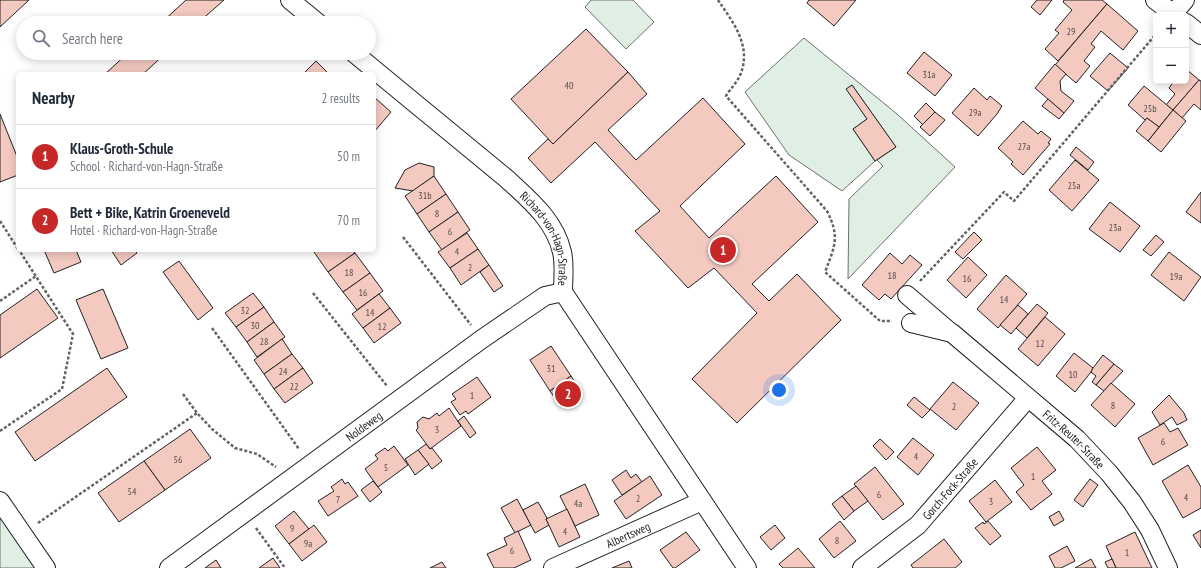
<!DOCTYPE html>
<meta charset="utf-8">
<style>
:root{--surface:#fff;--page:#f6f6f7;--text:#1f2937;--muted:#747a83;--line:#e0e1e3;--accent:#c62828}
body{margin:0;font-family:"PT Sans Narrow",sans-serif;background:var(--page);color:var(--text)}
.controls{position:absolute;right:12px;top:12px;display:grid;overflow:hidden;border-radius:6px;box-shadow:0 2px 10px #0003}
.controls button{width:36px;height:36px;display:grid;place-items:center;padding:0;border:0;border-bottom:1px solid var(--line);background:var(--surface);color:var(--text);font:20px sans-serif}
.you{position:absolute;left:779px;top:390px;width:14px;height:14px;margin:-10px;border:3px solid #fff;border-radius:50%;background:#1a73e8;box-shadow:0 0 0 6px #1a73e833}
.badge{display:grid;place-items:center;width:26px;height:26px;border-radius:50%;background:var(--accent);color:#fff;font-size:13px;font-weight:700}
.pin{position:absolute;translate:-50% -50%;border:2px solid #fff;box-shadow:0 1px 4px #0006}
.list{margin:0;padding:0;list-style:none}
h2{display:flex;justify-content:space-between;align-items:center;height:52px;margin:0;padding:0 16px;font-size:17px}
h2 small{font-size:13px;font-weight:400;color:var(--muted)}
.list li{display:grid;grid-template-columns:26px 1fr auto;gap:12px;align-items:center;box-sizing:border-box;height:64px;padding:0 16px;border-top:1px solid var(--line)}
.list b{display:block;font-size:15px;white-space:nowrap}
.list p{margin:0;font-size:13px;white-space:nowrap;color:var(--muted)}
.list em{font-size:13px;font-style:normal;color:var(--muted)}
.icon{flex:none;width:22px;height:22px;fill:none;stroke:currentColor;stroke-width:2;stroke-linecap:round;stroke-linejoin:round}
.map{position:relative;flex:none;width:1201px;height:568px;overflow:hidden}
.search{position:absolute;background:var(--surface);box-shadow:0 2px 10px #0003;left:16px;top:16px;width:360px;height:44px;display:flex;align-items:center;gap:10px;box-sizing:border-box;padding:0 14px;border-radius:22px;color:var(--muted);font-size:15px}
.panel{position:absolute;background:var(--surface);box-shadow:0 2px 10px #0003;left:16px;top:72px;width:360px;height:180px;border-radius:6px}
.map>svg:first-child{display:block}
.green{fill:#e0efe3;stroke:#6f6f6f}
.building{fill:#f3c9c0;stroke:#222}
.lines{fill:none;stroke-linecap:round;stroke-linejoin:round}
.minor-casing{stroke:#222;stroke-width:20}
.path{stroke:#646464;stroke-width:2.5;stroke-dasharray:3 2;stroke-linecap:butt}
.minor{stroke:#fff;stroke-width:18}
.labels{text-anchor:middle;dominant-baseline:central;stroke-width:3;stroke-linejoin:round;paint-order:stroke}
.number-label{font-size:10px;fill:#564c4a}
.street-label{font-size:12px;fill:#222;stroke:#fff}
</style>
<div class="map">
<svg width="1201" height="568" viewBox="0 0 1201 568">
<rect width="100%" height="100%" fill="#fff"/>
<g class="green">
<path d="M591,0h42l21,22 -28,27 -41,-42z"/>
<path d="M804,38l93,76 58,53 -107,112 1,-80 34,-33 -6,-6 19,-13 -44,-62 -5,4 20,30 -14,10 22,32 -33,30 -53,-36 -44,-63z"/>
<path d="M0,512l38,56h-38z"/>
</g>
<g class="building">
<path d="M0,0h29l-29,27z"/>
<path d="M186,0h38l-26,23h-37z"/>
<path d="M809,0h47l-22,26 -27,-23z"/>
<path d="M1037,0h15l-12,15 -9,-8z"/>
<path d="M1064,0h38l5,4 -49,57 -13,-12 14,-16 -4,-3 17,-20 -9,-8z"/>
<path d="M1107,4l31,27 -15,19 -22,-19 -10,13 4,3 -11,14 6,5 -14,17 -21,-18z"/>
<path d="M586,29l42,43 -75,72 -42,-45z"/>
<path d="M924,52l28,23 -17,21 -28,-23z"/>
<path d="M128,53h38l-23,21h-38z"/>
<path d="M1110,53l18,15 -20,23 -18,-15z"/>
<path d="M316,61l13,13h-26z"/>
<path d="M1055,64l11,10 -6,7 1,10 13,10 -10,12 -29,-25z"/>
<path d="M1186,69l13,11 -26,30 -7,-5 9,-11 -6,-6 5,-7h12z"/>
<path d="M628,72l19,22 -39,36 28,30 67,-62 42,46 -65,62 29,32 67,-62 42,46 -66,62 17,17 28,-27 44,46 -104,103 -45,-44 65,-66 -43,-45 -26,20 -53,-57 25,-20 -65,-69 -44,41 -23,-25 20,-19 5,5z"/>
<path d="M1199,80l2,1v29l-7,-6 -12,14 -9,-8z"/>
<path d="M852,85l44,62 -21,14 -22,-32 14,-10 -21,-30z"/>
<path d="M1144,86l29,24 -14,17 -12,-9 -2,2 -17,-15z"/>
<path d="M974,88l13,12 3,-4 12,10 -5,8 -19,22 -26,-23z"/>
<path d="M374,97l17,15 -17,20z"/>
<path d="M1048,99l16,14 -5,6 -17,-13z"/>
<path d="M926,103l9,9 -12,13 -9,-9z"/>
<path d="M1173,110l13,11 -25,31 -13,-11z"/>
<path d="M935,112l10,8 -15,16 -10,-9z"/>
<path d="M0,114l18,45v16l-18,7z"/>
<path d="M1147,118l12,9 -11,14 -12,-10z"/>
<path d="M1023,121l15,13 3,-3 10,8 -3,4 2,1 -27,31 -12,-11 2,-2 -15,-14z"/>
<path d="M1076,147l18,15 -6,8 -18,-15z"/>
<path d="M1075,160l24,20 -27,31 -23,-21z"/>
<path d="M419,163l15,4v9l-21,15 -18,-3 10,-18z"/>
<path d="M434,176l12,18 -29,20 -12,-18z"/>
<path d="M1201,192v31l-15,-11z"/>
<path d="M446,194l12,18 -29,20 -12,-18z"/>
<path d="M1110,202l30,24 -20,26 -31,-23z"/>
<path d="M458,212l12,18 -28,20 -13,-18z"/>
<path d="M974,232l8,8 -19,19 -8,-7z"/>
<path d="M467,233l11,16 -28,19 -12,-16z"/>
<path d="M1156,235l8,7 -13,14 -8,-6z"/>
<path d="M478,249l11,16 -28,20 -11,-17z"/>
<path d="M44,250h32l5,12 -27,11z"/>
<path d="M111,250h24l2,3 -16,12z"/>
<path d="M316,250h37l2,3 -27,19 -14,-20z"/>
<path d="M1169,252l32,25 -17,24 -33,-26z"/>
<path d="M355,253l15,20 -27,19 -15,-20z"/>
<path d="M890,253l12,11 8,-9 12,10 -31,34 -6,-5 -6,6 -17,-15z"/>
<path d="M968,257l19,18 -21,23 -19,-18z"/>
<path d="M179,261l34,47 -15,12 -35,-48z"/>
<path d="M489,265l14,21 -9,6 -14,-20z"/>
<path d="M370,273l13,18 -26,19 -14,-18z"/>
<path d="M1006,275l21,19 -29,34 -21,-19z"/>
<path d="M37,289l21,29 -58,40v-43z"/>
<path d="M103,289l25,59 -27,11 -25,-59z"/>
<path d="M253,293l11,14 -28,20 -11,-14z"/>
<path d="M379,294l11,14 -27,20 -11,-14z"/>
<path d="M1037,304l11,9 -21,25 -11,-10z"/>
<path d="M1018,305l10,9 -17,20 -11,-9z"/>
<path d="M264,307l10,15 -27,20 -11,-15z"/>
<path d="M390,308l11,15 -27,20 -11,-15z"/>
<path d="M1045,317l20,17 -27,32 -20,-17z"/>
<path d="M274,322l11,15 -28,20 -10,-15z"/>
<path d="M282,339l10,15 -28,20 -10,-14z"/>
<path d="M551,346l20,30 -21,15 -20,-31z"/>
<path d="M1074,353l19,15 -2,4 -16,20 -19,-16z"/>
<path d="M292,354l11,14 -29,21 -10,-15z"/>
<path d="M1103,355l11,9 -18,21 -4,-3 4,-6 -5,-4 2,-4z"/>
<path d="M1114,364l9,7 -19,20 -8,-6z"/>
<path d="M107,368l20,29 -92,64 -20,-29z"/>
<path d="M303,368l10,15 -28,20 -11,-14z"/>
<path d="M571,376l11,17 -21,14 -11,-16z"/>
<path d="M477,377l14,20 -23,17 -2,-3 -6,4 -9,-13 5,-3 -4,-5z"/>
<path d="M953,382l26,21 -23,27 -26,-21z"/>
<path d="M1111,383l24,21 -20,23 -24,-22z"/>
<path d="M1169,395l15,18 3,7 -10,5 -5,-8 -12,8 -8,-13z"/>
<path d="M914,397l16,13 -8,8 -15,-13z"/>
<path d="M449,408l12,18 -31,23 -14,-19 2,-2 -1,-6 6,-5 6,2 8,-6 2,3z"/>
<path d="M464,416l12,17 -6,5 -12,-17z"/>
<path d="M1164,423l6,9 8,-4 10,17 -35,20 -15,-27z"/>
<path d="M190,429l21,29 -46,32 -21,-29z"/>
<path d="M913,438l21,17 -16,20 -21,-18z"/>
<path d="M880,439l14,13 -8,8 -13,-14z"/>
<path d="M426,444l4,5 2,-1 10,13 -10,8 -14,-19z"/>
<path d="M394,446l14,19 -30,22 -13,-18 13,-10 -3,-4 10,-7 3,3z"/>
<path d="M1037,447l19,23 -14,11 10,13 -21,16 -15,-18 8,-7 -13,-17z"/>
<path d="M418,450l11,14 -14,11 -10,-16z"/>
<path d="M144,461l21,29 -46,32 -21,-29z"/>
<path d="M1188,465l13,22v21l-18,10 -21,-37z"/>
<path d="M875,467l29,37 -21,16 -29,-36z"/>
<path d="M626,470l5,8 5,-4 6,8 -20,13 -10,-15z"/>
<path d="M650,476l12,19 -36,24 -12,-18z"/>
<path d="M342,479l3,5 3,-2 10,14 -30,20 -10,-15 16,-10 -3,-4z"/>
<path d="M1090,479l8,6 -15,22 -9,-7z"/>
<path d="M995,480l17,22 -26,20 -17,-21z"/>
<path d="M373,481l9,11 -12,10 -9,-12z"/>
<path d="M585,484l14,31 -24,11 -15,-30z"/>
<path d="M856,486l12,15 -14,10 -12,-15z"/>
<path d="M842,496l12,15 -10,9 -12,-16z"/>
<path d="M517,499l14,26 -16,8 -14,-25z"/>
<path d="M538,502l9,16 -1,1 3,6 -14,8 -12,-23z"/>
<path d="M567,509l13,28 -21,10 -13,-28z"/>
<path d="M294,511l15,18 -20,15 -14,-18z"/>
<path d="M1059,511l5,9 -10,6 -5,-9z"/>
<path d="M840,521l16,20 -22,17 -15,-19z"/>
<path d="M988,521l13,15 -11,9 -15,-17 8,-6 1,2z"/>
<path d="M314,525l13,17 -25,19 -13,-17z"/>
<path d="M775,525l10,13 -14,12 -11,-13z"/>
<path d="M1201,530v18l-8,-13z"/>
<path d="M518,531l13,29 -17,8h-20l-7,-14 20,-9 -3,-7z"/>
<path d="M686,532l14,18 -25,18h-2l-13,-18z"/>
<path d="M1135,532l17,36h-36l-10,-22z"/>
<path d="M944,539l18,23 -7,6h-42l-2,-3z"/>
<path d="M1067,546l8,15 -14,7h-6l-6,-12z"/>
<path d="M798,548l17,20h-32l-4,-4z"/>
<path d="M273,558l7,10h-21z"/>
<path d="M1091,559l5,9h-21z"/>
<path d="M1112,559l4,9h-8l-3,-6z"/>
<path d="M216,560l5,8h-16z"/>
<path d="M629,561l3,7h-20z"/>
<path d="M442,562l4,6h-16z"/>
</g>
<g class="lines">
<g class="minor-casing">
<g id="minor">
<path d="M290,0l28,23"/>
<path d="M1155,0l20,15"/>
<path d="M1173,14l12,-14"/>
<path d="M1186,23l15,12"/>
<path id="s1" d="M354,53l153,126c23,21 48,42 55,73 3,13 1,27 1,40l184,276"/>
<path d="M907,295l42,36"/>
<path id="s2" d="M911,323l41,10 125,106 32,34 23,29 18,28 18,38"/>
<path d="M0,501l46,67"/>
<path id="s3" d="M169,568l313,-229 63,-43 18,-4"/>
<path id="s4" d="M553,568l149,-67"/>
<path id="s5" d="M862,568l56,-43 110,-127"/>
</g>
</g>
<g class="path">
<path d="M718,0c14,21 32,43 24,70 -2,9 -11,18 -16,26l101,115c13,26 8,35 -2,61l55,49h12"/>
<path d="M0,221l18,28"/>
<path d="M403,237l68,88"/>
<path d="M920,281l84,-89 10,9 142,-167"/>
<path d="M313,293l74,93"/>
<path d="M0,301l36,-25"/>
<path d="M212,328l87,121"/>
<path d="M183,394l14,19 15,16 23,19 22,6 19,13"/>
<path d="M0,431l62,-42 11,-55 -54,-84"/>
<path d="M38,523l159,-110"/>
<path d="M256,528l29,40"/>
</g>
<use href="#minor" class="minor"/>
</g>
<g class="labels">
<g class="number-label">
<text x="1071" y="31">29</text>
<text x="929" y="74">31a</text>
<text x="569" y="85">40</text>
<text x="1150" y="108">25b</text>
<text x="975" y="112">29a</text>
<text x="1024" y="146">27a</text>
<text x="1074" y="185">25a</text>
<text x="425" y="195">31b</text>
<text x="437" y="213">8</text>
<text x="1115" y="227">23a</text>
<text x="450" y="231">6</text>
<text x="457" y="251">4</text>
<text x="470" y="267">2</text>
<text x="349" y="272">18</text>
<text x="892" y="275">18</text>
<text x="1176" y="276">19a</text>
<text x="967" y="278">16</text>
<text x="363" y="292">16</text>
<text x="1004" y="299">14</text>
<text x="245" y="310">32</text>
<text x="370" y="312">14</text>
<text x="255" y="325">30</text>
<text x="382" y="326">12</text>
<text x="264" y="341">28</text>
<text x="1040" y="343">12</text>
<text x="551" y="368">31</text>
<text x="283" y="371">24</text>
<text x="1073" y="374">10</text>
<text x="294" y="386">22</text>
<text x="472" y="395">1</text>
<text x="1113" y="405">8</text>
<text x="954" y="406">2</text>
<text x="437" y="429">3</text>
<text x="1163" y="441">6</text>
<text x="916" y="456">4</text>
<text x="178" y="459">56</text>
<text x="386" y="467">5</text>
<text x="1033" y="476">1</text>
<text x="132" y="491">54</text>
<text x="879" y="494">6</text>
<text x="1186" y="497">4</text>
<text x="638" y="498">2</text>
<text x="338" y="499">7</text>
<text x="991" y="501">3</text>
<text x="578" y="503">4a</text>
<text x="292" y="528">9</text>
<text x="565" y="531">4</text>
<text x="837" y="540">8</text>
<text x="308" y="543">9a</text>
<text x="512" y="550">6</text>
<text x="1127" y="552">1</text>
</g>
<g class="street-label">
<text stroke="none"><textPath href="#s1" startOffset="272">Richard-von-Hagn-Straße</textPath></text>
<text stroke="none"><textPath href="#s3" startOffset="241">Noldeweg</textPath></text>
<text stroke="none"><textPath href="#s2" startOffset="204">Fritz-Reuter-Straße</textPath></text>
<text stroke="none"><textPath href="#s5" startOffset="119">Gorch-Fock-Straße</textPath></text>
<text stroke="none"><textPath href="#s4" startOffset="82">Albertsweg</textPath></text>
</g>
</g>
</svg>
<div class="controls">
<button>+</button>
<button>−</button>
</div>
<div class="you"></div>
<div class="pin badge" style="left:723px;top:250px">1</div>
<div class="pin badge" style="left:568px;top:394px">2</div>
<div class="search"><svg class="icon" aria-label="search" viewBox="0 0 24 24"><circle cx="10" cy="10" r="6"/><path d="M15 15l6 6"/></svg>Search here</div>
<section class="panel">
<h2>Nearby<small>2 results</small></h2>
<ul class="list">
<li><span class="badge">1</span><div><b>Klaus-Groth-Schule</b><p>School · Richard-von-Hagn-Straße</p></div><em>50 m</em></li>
<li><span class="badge">2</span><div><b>Bett + Bike, Katrin Groeneveld</b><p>Hotel · Richard-von-Hagn-Straße</p></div><em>70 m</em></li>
</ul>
</section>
</div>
